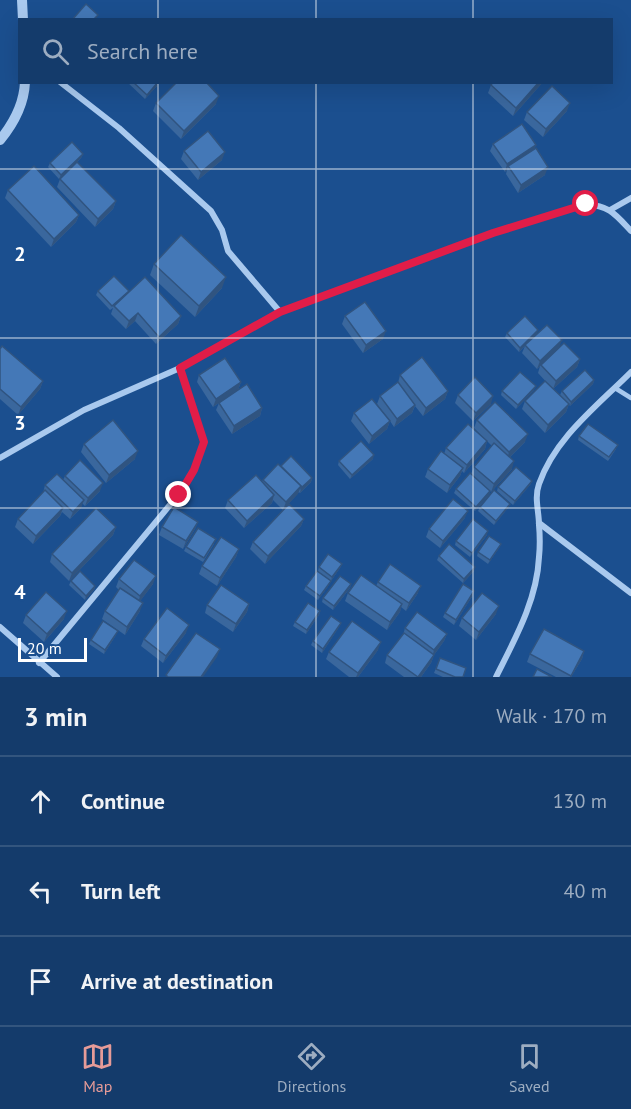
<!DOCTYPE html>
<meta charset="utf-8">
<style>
:root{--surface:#143b6b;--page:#1d4271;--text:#f1f3f6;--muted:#9dadc1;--line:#33557e;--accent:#e69b98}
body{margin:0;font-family:"PT Sans",sans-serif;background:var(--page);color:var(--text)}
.scale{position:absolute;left:18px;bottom:15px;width:69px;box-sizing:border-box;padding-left:6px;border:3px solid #fff;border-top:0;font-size:16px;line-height:21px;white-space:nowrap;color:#fff;-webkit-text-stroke:4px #1b4f8f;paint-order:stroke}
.stop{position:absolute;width:18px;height:18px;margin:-14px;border:4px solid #e11d48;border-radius:50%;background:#fff}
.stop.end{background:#e11d48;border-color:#fff;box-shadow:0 2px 6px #0008}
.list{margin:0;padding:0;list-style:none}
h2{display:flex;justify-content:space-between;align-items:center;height:78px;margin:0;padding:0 24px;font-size:26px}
h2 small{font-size:20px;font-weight:400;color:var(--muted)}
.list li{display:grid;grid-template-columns:39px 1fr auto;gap:18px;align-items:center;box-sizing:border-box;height:90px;padding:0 24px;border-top:2px solid var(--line)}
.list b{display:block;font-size:22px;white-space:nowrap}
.list em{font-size:20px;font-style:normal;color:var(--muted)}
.icon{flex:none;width:33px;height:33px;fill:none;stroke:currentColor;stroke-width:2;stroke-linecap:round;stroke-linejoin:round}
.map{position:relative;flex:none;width:631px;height:677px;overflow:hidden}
.search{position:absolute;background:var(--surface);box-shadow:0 6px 24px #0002;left:18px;right:18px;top:18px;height:66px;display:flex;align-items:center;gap:15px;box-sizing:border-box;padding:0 21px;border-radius:0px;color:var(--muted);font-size:22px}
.sheet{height:348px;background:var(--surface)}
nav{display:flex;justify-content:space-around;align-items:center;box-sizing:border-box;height:84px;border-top:2px solid var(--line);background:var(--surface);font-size:16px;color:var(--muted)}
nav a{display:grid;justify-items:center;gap:3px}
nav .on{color:var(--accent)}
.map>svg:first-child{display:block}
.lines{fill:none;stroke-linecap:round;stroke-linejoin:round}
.service{stroke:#a9c9ee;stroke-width:4.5}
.minor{stroke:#a9c9ee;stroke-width:6}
.tertiary{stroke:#a9c9ee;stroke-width:10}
.wall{fill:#3a679d}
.shaded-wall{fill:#305480}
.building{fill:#4478b7;stroke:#305480;stroke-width:1.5}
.route{stroke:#e11d48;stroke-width:8}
.grid{fill:none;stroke:#fff;stroke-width:1.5;stroke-opacity:0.55}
.grid-label{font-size:20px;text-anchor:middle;font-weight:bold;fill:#fff;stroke:#1b4f8f;stroke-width:4.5;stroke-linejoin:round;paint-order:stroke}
</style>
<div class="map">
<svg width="631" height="677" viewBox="0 0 631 677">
<rect width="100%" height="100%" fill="#1b4f8f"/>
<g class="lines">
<path class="service" d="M615,388l16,10"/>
<g class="minor">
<path d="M60,82l59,46 92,83 11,19 6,21 52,61"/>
<path d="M610,210l21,-12"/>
<path d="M0,458l84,-48 96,-42 100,-56 213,-79 93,-29c24,2 29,10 45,27"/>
<path d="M539,523l92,70"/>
<path d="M0,627l57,50"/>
<path d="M39,663l140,-169 15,-24 10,-28 -24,-74"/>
<path d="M496,677c19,-38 41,-77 43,-120 1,-10 1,-21 0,-32 0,-14 -5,-27 0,-41 16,-46 58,-78 92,-112"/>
</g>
<g class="tertiary">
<path d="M22,0l1,20"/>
<path d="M0,140c14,-17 24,-35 25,-58"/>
</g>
</g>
<g class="wall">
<path d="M127,82h31l-1,4 -12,13z"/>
<path d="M493,82h50l-30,34 -25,-23 3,-8z"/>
<path d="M156,103l60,1 -35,35 -28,-28z"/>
<path d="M567,111l-24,26 -19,-17 3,-8z"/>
<path d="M493,144l43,1 -2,4 11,26 -27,18 -12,-19 1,-4 -2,2 -15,-21z"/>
<path d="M184,151l38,9 -24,20 -17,-21z"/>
<path d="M83,154l-2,4 -4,4 39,39 -3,8 -18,18 -38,-40 3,-8 15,-15 -16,15 -11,-12 2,-4z"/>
<path d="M8,190l71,25 -3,7 -25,25 -46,-49z"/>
<path d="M154,264l68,24 -27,29 -45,-42z"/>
<path d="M98,291h31l-1,2 53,23 -3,8 -22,20 -21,-23 -9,8 -15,-15 2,-6 -3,2 -14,-15z"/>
<path d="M345,316l38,23 -20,14 -21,-29z"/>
<path d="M507,333l30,1 22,14 21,11 -3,8 -24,22 7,6 2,-4 32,-11 -1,4 -23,22 -1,-2 -3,8 -21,21 -23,-24 3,-8 25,-15 -12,-13 2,-7 -3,3 -15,-16 3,-7 -6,6 -14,-15z"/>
<path d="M0,349l43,32 -3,8 -22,26 -18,-16z"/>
<path d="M199,375l42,7 -3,8 24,18 -2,8 -28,18 -16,-24 3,-7 -6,4 -16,-25z"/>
<path d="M400,375l48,16 -3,8 -22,17 -8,-10 -3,7 -18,14 -4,-6 -3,8 -18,15 -18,-23 3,-8 35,7 -12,-16 3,-8 18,-13z"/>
<path d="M534,390l-18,19 -15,-14 1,-4z"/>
<path d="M458,395l33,9 -18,17 -18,-18z"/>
<path d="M477,420l48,22 -15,15 2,12 -21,23 -1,-1 -1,4 -14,16 -21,-18 2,-4 15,-15 3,-7 18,-21 -5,-5 -2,8 -21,24 -2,-2 -2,5 -13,17 -22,-16 3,-8 16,-15 2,-6 40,-8 -12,-12z"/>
<path d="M579,436l37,13 -8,12 -30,-21z"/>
<path d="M84,444l51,15 -29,24 -25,-31z"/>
<path d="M373,459l-23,20 -12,-14 1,-4z"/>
<path d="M281,466l31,12 -1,4 -11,11 -1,-1 -16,18 -10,-10 -1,3 -28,25 -19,-20 3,-8 34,-19 1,-1z"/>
<path d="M65,476l35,15 -15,15 -3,-3 -1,5 -11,11 -8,-7 -2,4 -27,28 -18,-17 3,-8 25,-26 2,-8 18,-5z"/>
<path d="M532,481l-2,4 -17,20 -16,-14 1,-4z"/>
<path d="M480,507l28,1 -14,17 -16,-14z"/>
<path d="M465,518l-25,30 -14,-11 3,-8z"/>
<path d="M304,519l-3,7 -36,38 -15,-15 3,-7z"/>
<path d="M198,522l-3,7 -12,20 -24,-14 3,-8z"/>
<path d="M116,527l-3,8 -44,46 -19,-19 2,-8z"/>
<path d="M487,535l-17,22 -15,-12 1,-4z"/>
<path d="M214,544l-11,18 -19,-11 2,-4z"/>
<path d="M501,544l-2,4 -11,16 -11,-8 1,-4z"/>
<path d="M239,549l-3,8 -19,29 -18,-12 3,-8z"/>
<path d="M439,556l35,15 -11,12 -26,-23z"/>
<path d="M342,564l-2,4 -9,13 -13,-10 1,-4z"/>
<path d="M119,579l34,5 -13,17v10l-15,24 -23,-16 3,-8 14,-21 -3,-3z"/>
<path d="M71,581l24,5 -1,4 -9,10 -16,-15z"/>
<path d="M378,582l40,11 -12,18 -5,-4 -1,5 -13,18 -42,-29 3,-8 28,-7z"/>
<path d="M351,584l-1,4 -17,22 -11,-8 1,-4z"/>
<path d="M329,585l-11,15 -14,-10 2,-4z"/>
<path d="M473,595l-19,30 -11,-8 2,-4z"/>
<path d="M249,604l-2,8 -14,20 -28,-19 2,-8z"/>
<path d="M320,611l-1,4 -13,19 -13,-8 2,-4z"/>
<path d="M496,614l-20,26 -17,-14 3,-8z"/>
<path d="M26,615l38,4 -20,23 -21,-19z"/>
<path d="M339,627l-17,26 -11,-8 2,-4z"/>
<path d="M405,628l42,6 -3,7 -10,14 -3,8 -10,14h-17l-19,-14 2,-8 16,-20z"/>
<path d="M186,633l-23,30 -22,-17 3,-7z"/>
<path d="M116,635l-12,19 -15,-10 2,-4z"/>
<path d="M378,650l-20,27h-9l-23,-18 3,-7z"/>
<path d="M584,651l-2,8 -11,18h-15l-29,-15 3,-8z"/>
<path d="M440,658l23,19h-20l-9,-4z"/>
</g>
<g class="shaded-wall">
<path d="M158,82l-1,4 -12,13 2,-4z"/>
<path d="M539,82h4l-30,34 3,-8z"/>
<path d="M219,96l-3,8 -35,35 3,-8z"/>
<path d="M570,103l-3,8 -24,26 3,-8z"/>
<path d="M536,145l-3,7 -25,14 -1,4 -2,2 2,-8z"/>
<path d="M225,152l-3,8 -24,20 3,-8z"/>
<path d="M83,154l-2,4 -22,21 2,-4z"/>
<path d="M548,167l-3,8 -27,18 3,-8z"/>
<path d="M116,201l-3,8 -18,18 3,-8z"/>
<path d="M79,215l-3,7 -25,25 3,-8z"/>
<path d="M226,277l-4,11 -27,29 4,-11z"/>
<path d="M138,313l-3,8 -9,8 3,-8z"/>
<path d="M181,316l-3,8 -22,20 3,-7z"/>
<path d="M538,330l-1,4 -18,18 1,-4z"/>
<path d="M386,331l-3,8 -20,14 3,-8z"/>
<path d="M562,340l-3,8 -22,21 3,-8z"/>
<path d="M580,359l-3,8 -24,22 3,-8z"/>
<path d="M594,380l-1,4 -23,22 1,-4z"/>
<path d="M43,381l-3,8 -22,26 3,-8z"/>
<path d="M241,382l-3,8 -25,17 3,-8z"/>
<path d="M536,386l-2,4 -18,19 2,-4z"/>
<path d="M448,391l-3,8 -22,17 3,-8z"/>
<path d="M493,396l-2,8 -18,17 3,-8z"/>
<path d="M569,404l-3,8 -21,21 3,-8z"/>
<path d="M415,405l-3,8 -18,14 3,-8z"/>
<path d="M262,408l-2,8 -28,18 2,-8z"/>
<path d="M390,421l-3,8 -18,15 3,-8z"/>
<path d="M528,434l-3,8 -18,18 2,-8z"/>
<path d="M487,441l-2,8 -21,24 3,-8z"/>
<path d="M138,451l-3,8 -29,24 3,-8z"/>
<path d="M374,455l-1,4 -23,20 2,-4z"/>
<path d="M514,461l-2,8 -21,23 3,-8z"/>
<path d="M463,468l-3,8 -13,17 3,-8z"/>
<path d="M312,478l-1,4 -11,11 1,-5z"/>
<path d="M532,481l-2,4 -17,20 2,-4z"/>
<path d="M103,483l-3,8 -15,15 3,-8z"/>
<path d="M301,486l-3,8 -15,16 3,-8z"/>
<path d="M490,491l-1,4 -14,16 1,-4z"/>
<path d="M274,495l-2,8 -28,25 3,-7z"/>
<path d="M84,500l-3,8 -11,11 3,-7z"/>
<path d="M510,504l-2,4 -14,17 2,-4z"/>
<path d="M63,508l-3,8 -27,28 3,-8z"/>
<path d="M468,511l-3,7 -25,30 3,-7z"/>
<path d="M304,519l-3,7 -36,38 3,-8z"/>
<path d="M198,522l-3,7 -12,20 3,-8z"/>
<path d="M116,527l-3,8 -44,46 3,-8z"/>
<path d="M488,531l-1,4 -17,22 2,-4z"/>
<path d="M501,544l-2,4 -11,16 2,-4z"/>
<path d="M239,549l-3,8 -19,29 3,-8z"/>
<path d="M342,564l-2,4 -9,13 1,-4z"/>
<path d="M475,567l-1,4 -11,12 1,-4z"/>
<path d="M156,576l-3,8 -15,20 2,-8z"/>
<path d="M331,581l-2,4 -11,15 2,-4z"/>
<path d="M351,584l-1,4 -17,22 1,-4z"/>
<path d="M95,586l-1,4 -9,10 1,-4z"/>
<path d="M421,586l-3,7 -12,18 3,-8z"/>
<path d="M474,591l-1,4 -19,30 2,-5z"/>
<path d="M143,603l-3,8 -15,24 2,-8z"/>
<path d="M249,604l-2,8 -14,20 3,-8z"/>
<path d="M402,604l-2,8 -13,18 3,-8z"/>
<path d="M499,606l-3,8 -20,26 3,-8z"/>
<path d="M67,611l-3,8 -20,23 3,-8z"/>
<path d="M320,611l-1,4 -13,19 1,-4z"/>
<path d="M341,623l-2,4 -17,26 1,-4z"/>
<path d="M189,625l-3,8 -23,30 3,-7z"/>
<path d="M118,631l-2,4 -12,19 1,-4z"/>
<path d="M447,634l-3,7 -12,17 2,-8z"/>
<path d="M381,642l-3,8 -20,27h-2l2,-4z"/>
<path d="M220,649l-3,8 -14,20h-2z"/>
<path d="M584,651l-2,8 -11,18h-1z"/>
<path d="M434,655l-3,8 -10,14h-3z"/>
</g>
<g class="building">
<path d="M86,4l12,11 -5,5h-21z"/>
<path d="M133,82h25l-11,13z"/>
<path d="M177,82h29l13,14 -35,35 -28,-28z"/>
<path d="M493,82h46l-23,26 -25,-23z"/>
<path d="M552,86l18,17 -24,26 -19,-17z"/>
<path d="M522,124l14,21 -29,19 -14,-20z"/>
<path d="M208,131l17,21 -24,20 -17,-21z"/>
<path d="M72,142l11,12 -22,21 -11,-12z"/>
<path d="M536,148l12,19 -27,18 -13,-19z"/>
<path d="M77,162l39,39 -18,18 -38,-40z"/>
<path d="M34,166l45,49 -25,24 -46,-49z"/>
<path d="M181,235l45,42 -27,29 -45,-42z"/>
<path d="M114,276l15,15 -17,15 -14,-15z"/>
<path d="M145,277l36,39 -22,21 -21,-24 -9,8 -15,-15z"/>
<path d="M365,302l21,29 -20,14 -21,-29z"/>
<path d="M525,316l13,14 -18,18 -13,-15z"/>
<path d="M547,325l15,15 -22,21 -15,-16z"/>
<path d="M564,343l16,16 -24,22 -15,-16z"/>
<path d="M2,346l41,35 -22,26 -21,-18v-40z"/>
<path d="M422,357l26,34 -22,17 -26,-33z"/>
<path d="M225,358l16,24 -25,17 -17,-24z"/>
<path d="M585,370l9,10 -23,22 -9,-11z"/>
<path d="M520,372l16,14 -18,19 -16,-14z"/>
<path d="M475,377l18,19 -17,17 -18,-18z"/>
<path d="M545,381l24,23 -21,21 -23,-24z"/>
<path d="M398,382l17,23 -18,14 -17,-23z"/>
<path d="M247,384l15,24 -28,18 -15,-23z"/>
<path d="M372,399l18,22 -18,15 -18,-23z"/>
<path d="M495,402l33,32 -19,18 -32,-32z"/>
<path d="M113,420l25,31 -29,24 -25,-31z"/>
<path d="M468,424l19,17 -20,24 -21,-17z"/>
<path d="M588,424l30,21 -9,12 -30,-21z"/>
<path d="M361,441l13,14 -22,20 -13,-14z"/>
<path d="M494,443l20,18 -20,23 -20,-17z"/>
<path d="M441,451l22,17 -13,17 -22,-16z"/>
<path d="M291,456l21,22 -11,10v-2l-20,-20z"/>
<path d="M80,460l23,23 -15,15 -23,-22z"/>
<path d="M278,464l23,22 -15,16 -23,-22z"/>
<path d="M516,467l16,14 -17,20 -17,-14z"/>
<path d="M470,473l20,18 -14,16 -20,-18z"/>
<path d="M57,474l27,26 -11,12 -28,-27z"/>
<path d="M256,475l18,20 -27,26 -19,-21z"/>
<path d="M45,490l18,18 -27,28 -18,-17z"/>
<path d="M494,490l16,14 -14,17 -16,-14z"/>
<path d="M453,499l15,12 -25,30 -14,-12z"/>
<path d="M289,504l15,15 -36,37 -15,-14z"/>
<path d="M174,507l24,15 -12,19 -24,-14z"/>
<path d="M96,508l20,19 -44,46 -20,-19z"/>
<path d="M473,519l15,12 -16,22 -16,-12z"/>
<path d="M198,528l18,11 -12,19 -18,-11z"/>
<path d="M489,536l12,8 -11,16 -12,-8z"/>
<path d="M221,537l18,12 -19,29 -18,-12z"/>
<path d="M449,544l26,23 -11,12 -25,-23z"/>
<path d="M328,554l14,10 -10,13 -13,-10z"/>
<path d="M134,560l22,16 -16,20 -21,-17z"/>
<path d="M390,564l31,22 -12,17 -31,-21z"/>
<path d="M80,571l15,15 -9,10 -15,-15z"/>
<path d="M317,571l14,10 -11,15 -14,-10z"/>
<path d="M361,575l41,29 -12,18 -42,-29z"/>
<path d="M340,576l11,8 -17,22 -11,-8z"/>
<path d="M463,584l11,7 -18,29 -11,-7z"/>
<path d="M221,585l28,19 -13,20 -29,-19z"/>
<path d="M120,588l23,15 -16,24 -22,-16z"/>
<path d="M46,592l21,19 -20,23 -21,-19z"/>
<path d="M482,593l17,13 -20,26 -17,-14z"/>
<path d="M308,603l12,8 -13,19 -12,-8z"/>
<path d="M167,608l22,17 -23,31 -22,-17z"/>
<path d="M417,612l30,22 -13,16 -29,-22z"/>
<path d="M331,616l10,7 -18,26 -10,-8z"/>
<path d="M103,621l15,10 -13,19 -14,-10z"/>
<path d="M352,621l29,21 -23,31 -29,-21z"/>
<path d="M544,629l40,22 -13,25 -41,-22z"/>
<path d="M196,633l24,16 -19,28h-33l-2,-2z"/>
<path d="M404,633l30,22 -16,22 -31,-22z"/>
<path d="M440,658l26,10 -3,9h-8l-19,-8z"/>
<path d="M537,669l15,8h-19z"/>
</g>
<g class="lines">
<path class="route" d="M179,495l15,-25 10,-28 -24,-74 100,-56 213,-79 93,-29"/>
</g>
<path class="grid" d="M158,0v20M316,0v20M473,0v20M158,82v595M316,82v595M473,82v595M0,169h631M0,338h631M0,508h631"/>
<g class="grid-label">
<text x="20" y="261">2</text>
<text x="20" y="430">3</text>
<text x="20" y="599">4</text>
</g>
</svg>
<div class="scale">20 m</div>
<div class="stop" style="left:586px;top:204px"></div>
<div class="stop end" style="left:179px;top:495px"></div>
<div class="search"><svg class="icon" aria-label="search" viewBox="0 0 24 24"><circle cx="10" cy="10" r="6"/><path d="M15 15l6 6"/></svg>Search here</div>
</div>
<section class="sheet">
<h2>3 min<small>Walk · 170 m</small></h2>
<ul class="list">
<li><svg class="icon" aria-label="ahead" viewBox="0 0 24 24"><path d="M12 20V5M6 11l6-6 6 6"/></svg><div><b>Continue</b></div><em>130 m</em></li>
<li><svg class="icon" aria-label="left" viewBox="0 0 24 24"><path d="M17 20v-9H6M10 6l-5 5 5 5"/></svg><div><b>Turn left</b></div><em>40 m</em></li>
<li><svg class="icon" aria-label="arrive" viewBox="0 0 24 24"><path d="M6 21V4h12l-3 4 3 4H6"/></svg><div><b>Arrive at destination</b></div></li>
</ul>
</section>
<nav>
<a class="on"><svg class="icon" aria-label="map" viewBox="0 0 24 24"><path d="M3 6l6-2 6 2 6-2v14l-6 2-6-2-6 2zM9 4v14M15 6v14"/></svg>Map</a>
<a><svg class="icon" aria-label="directions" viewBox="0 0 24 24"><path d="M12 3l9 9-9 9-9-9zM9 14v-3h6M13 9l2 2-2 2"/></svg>Directions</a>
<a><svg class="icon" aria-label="saved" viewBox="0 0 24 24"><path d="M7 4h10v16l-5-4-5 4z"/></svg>Saved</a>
</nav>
